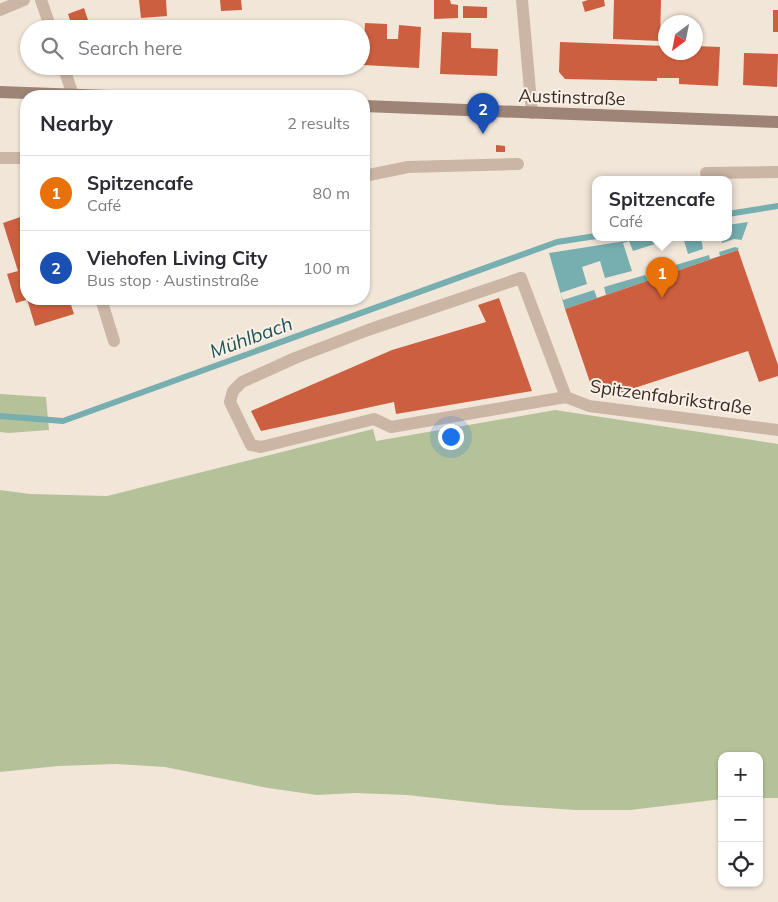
<!DOCTYPE html>
<meta charset="utf-8">
<style>
:root{--surface:#fff;--page:#f2f2f3;--text:#2b2b33;--muted:#7c7c81;--line:#e1e1e2;--accent:#d93025}
body{margin:0;font-family:Mulish,sans-serif;background:var(--page);color:var(--text)}
.controls{position:absolute;right:15px;bottom:15px;display:grid;overflow:hidden;border-radius:10px;box-shadow:0 1px 4px #0004}
.controls button{width:45px;height:45px;display:grid;place-items:center;padding:0;border:0;border-bottom:1px solid var(--line);background:var(--surface);color:var(--text);font:25px sans-serif}
.compass{position:absolute;left:658px;top:15px;width:45px;height:45px;border-radius:50%;background:var(--surface);box-shadow:0 1px 4px #0004;rotate:212deg}
.you{position:absolute;left:450px;top:436px;width:18px;height:18px;margin:-12px;border:4px solid #fff;border-radius:50%;background:#1a73e8;box-shadow:0 0 0 8px #1a73e833}
.badge{display:grid;place-items:center;width:32px;height:32px;border-radius:50%;background:var(--accent);color:#fff;font-size:16px;font-weight:700}
.pin{position:absolute;translate:-50% -41px;filter:drop-shadow(0 1px 2px #0008)}
.pin::after{content:'';position:absolute;top:26px;width:18px;height:15px;background:inherit;clip-path:polygon(0 0,100% 0,50% 100%)}
.popup{position:absolute;left:592px;top:176px;width:140px;height:65px;box-sizing:border-box;display:grid;place-content:center;border-radius:10px;background:var(--surface);filter:drop-shadow(0 1px 4px #0005);font-size:16px;white-space:nowrap;color:var(--muted)}
.popup b{font-size:19px;color:var(--text)}
.popup::after{content:'';position:absolute;left:50%;top:100%;margin-left:-10px;border:10px solid transparent;border-top-color:var(--surface)}
.list{margin:0;padding:0;list-style:none}
h2{display:flex;justify-content:space-between;align-items:center;height:65px;margin:0;padding:0 20px;font-size:21px}
h2 small{font-size:16px;font-weight:400;color:var(--muted)}
.list li{display:grid;grid-template-columns:32px 1fr auto;gap:15px;align-items:center;box-sizing:border-box;height:75px;padding:0 20px;border-top:1px solid var(--line)}
.list b{display:block;font-size:19px;white-space:nowrap}
.list p{margin:0;font-size:16px;white-space:nowrap;color:var(--muted)}
.list em{font-size:16px;font-style:normal;color:var(--muted)}
.icon{flex:none;width:28px;height:28px;fill:none;stroke:currentColor;stroke-width:2;stroke-linecap:round;stroke-linejoin:round}
.map{position:relative;flex:none;width:778px;height:902px;overflow:hidden}
.search{position:absolute;background:var(--surface);box-shadow:0 1px 4px #0004;left:20px;top:20px;width:350px;height:55px;display:flex;align-items:center;gap:12px;box-sizing:border-box;padding:0 18px;border-radius:28px;color:var(--muted);font-size:19px}
.panel{position:absolute;background:var(--surface);box-shadow:0 1px 4px #0004;left:20px;top:90px;width:350px;height:215px;border-radius:20px}
.map>svg:first-child{display:block}
.green{fill:#b5c299}
.water{fill:#77afb1}
.pier{fill:#f2e6d9}
.lines{fill:none;stroke-linecap:round;stroke-linejoin:round}
.stream{stroke:#77afb1;stroke-width:6}
.building{fill:#cb5f3f}
.service{stroke:#cbb6a5;stroke-width:12}
.minor{stroke:#cbb6a5;stroke-width:12}
.secondary{stroke:#9e8476;stroke-width:12}
.labels{text-anchor:middle;dominant-baseline:central;stroke-width:4;stroke-linejoin:round;paint-order:stroke}
.street-label{font-size:18px;fill:#362b26;stroke:#faf0e6}
.water-label{font-size:19px;font-style:italic;fill:#1a5659;stroke:#faf0e6}
</style>
<div class="map">
<svg width="778" height="902" viewBox="0 0 778 902">
<rect width="100%" height="100%" fill="#f2e6d9"/>
<g class="green">
<path d="M0,394l46,3 3,33 -40,3 -9,-1z"/>
<path d="M555,410l223,34v354h-19v-42h-37v43l-92,11h-54l-77,-5 -92,-10 -52,-2 -38,2 -49,-7 -103,-21 -49,-3 -58,2 -58,6v-282l30,4 77,2 266,-67 3,12z"/>
</g>
<path class="water" d="M748,222l-10,28 -173,59 -16,-56 102,-16h77v-12z"/>
<path class="pier" d="M677,237h6l5,17 15,-5 -2,-12h19l2,6 12,-4 8,1 -3,8 -4,-1 -16,5 1,4 -10,3 -1,-4 -40,12 1,6 -22,8 -3,-6 -41,12 2,8 -9,3 -3,-8 -31,10 -3,-7 27,-9 -5,-17 18,-6 5,17 27,-7 -9,-28 6,-2 4,10z"/>
<g class="lines">
<g class="stream">
<path d="M728,214l50,-8"/>
<path d="M0,416l63,5 494,-179 39,-6"/>
</g>
</g>
<g class="building">
<path d="M139,0h27l1,16 -26,2z"/>
<path d="M220,0h21l1,10 -21,1z"/>
<path d="M434,0h16l1,4 7,1v13l-24,1z"/>
<path d="M588,0h16l1,6 -20,6 -3,-10z"/>
<path d="M614,0h47l-1,41 -47,-2z"/>
<path d="M463,6l24,1v11h-24z"/>
<path d="M84,8l7,21h-18l-5,-15z"/>
<rect x="773" y="10" width="5" height="22"/>
<path d="M365,23l22,1v15h11l1,-14 22,2 -2,41 -56,-3z"/>
<path d="M442,32l29,1v15l27,1 -1,27 -57,-2z"/>
<path d="M560,42l106,4v6h30v-6l24,1 -2,39 -39,-2v-6h-22v3l-92,-2 -6,-7z"/>
<path d="M744,53l34,1 -1,33 -34,-2z"/>
<path d="M240,66h26v2l-26,2z"/>
<path d="M496,145l9,1v6h-9z"/>
<path d="M26,215v85l-10,3 -9,-29 11,-3 -15,-48z"/>
<path d="M738,250l40,115v11l-19,6 -11,-31 -135,44 -3,-10 -17,6 -28,-82z"/>
<path d="M499,298l33,93 -136,23 -2,-12 -133,29 -10,-20 141,-61 94,-28 -8,-17z"/>
<path d="M27,299h42l5,15 -39,12z"/>
</g>
<g class="lines">
<g class="service">
<path d="M0,10l24,-10"/>
<path d="M0,158h26"/>
<path d="M706,173l72,-1"/>
<path d="M521,278l-153,52 -73,28 -53,24 -9,9 -3,11 21,43 10,2 113,-28 17,8 175,-30"/>
<path d="M101,299l13,42"/>
</g>
<g class="minor">
<path d="M41,0l10,29"/>
<path d="M522,0l10,113"/>
<path d="M63,66l10,29"/>
<path d="M364,176l44,-9 110,-3"/>
<path d="M521,278l45,119 23,9 189,24"/>
</g>
<g class="secondary">
<path d="M0,92l108,4"/>
<path d="M364,106l414,16"/>
</g>
</g>
<g class="labels">
<g class="street-label">
<text transform="translate(572 97) rotate(2)">Austinstraße</text>
<text transform="translate(671 397) rotate(8)">Spitzenfabrikstraße</text>
</g>
<g class="water-label">
<text transform="translate(251 337) rotate(-20)">Mühlbach</text>
</g>
</g>
</svg>
<div class="controls">
<button>+</button>
<button>−</button>
<button><svg class="icon" aria-label="locate" viewBox="0 0 24 24"><circle cx="12" cy="12" r="6"/><path d="M12 2v4M12 18v4M2 12h4M18 12h4"/></svg></button>
</div>
<svg class="compass" viewBox="-18 -18 36 36"><path d="M0-13l5 13h-10z" fill="#e53935"/><path d="M0 13l5-13h-10z" fill="#7c7c81"/></svg>
<div class="you"></div>
<div class="pin badge" style="left:662px;top:298px;background:#e8710a">1</div>
<div class="popup"><b>Spitzencafe</b>Café</div>
<div class="pin badge" style="left:483px;top:134px;background:#1a4fb4">2</div>
<div class="search"><svg class="icon" aria-label="search" viewBox="0 0 24 24"><circle cx="10" cy="10" r="6"/><path d="M15 15l6 6"/></svg>Search here</div>
<section class="panel">
<h2>Nearby<small>2 results</small></h2>
<ul class="list">
<li><span class="badge" style="background:#e8710a">1</span><div><b>Spitzencafe</b><p>Café</p></div><em>80 m</em></li>
<li><span class="badge" style="background:#1a4fb4">2</span><div><b>Viehofen Living City</b><p>Bus stop · Austinstraße</p></div><em>100 m</em></li>
</ul>
</section>
</div>
